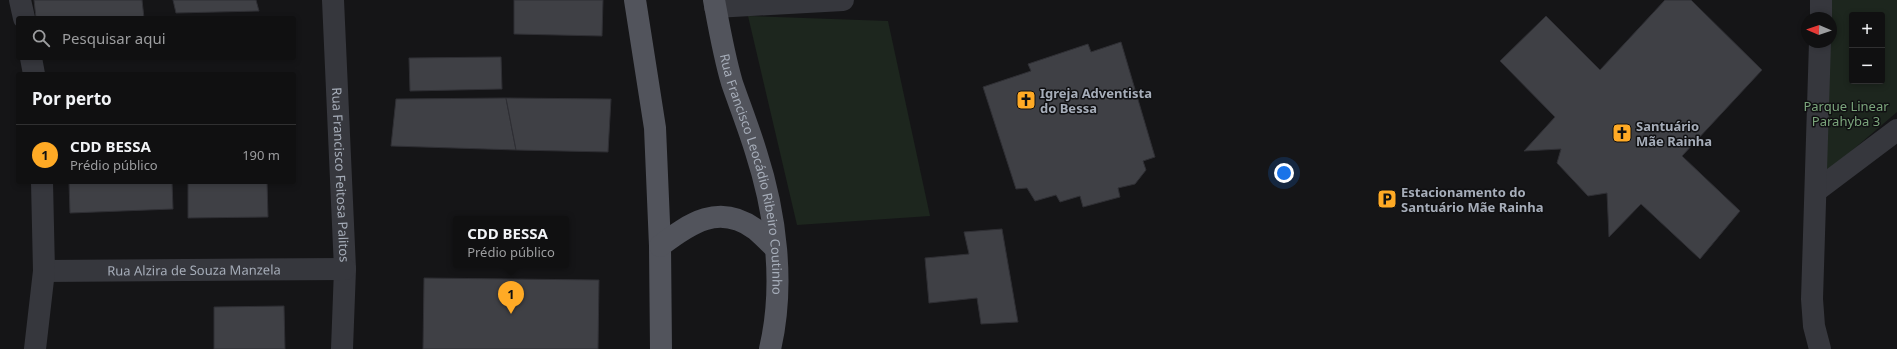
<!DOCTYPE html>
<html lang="pt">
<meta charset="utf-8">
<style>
:root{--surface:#101011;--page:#19191a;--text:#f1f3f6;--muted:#9c9d9f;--line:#303031;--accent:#ffaa25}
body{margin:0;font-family:"Noto Sans",sans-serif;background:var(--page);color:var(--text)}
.controls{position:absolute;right:12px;top:12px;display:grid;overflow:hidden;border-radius:4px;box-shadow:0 2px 6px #0003}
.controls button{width:36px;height:36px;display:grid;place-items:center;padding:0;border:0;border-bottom:1px solid var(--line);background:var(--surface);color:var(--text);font:20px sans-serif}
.compass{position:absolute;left:1801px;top:12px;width:36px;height:36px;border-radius:50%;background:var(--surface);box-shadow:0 2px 6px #0003;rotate:272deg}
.you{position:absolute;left:1284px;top:173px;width:14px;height:14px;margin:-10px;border:3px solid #fff;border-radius:50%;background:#1a73e8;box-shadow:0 0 0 6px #1a73e833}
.badge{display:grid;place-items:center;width:26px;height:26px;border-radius:50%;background:var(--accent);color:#111;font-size:13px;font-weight:700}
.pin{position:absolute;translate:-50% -33px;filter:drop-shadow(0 1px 2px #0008)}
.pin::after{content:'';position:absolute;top:21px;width:14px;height:12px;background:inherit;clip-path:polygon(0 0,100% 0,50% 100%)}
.popup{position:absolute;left:453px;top:216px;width:116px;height:52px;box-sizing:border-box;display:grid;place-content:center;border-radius:4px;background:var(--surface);filter:drop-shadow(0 1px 3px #0005);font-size:13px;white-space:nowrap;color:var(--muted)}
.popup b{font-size:15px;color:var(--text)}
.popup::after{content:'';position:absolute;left:50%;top:100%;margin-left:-8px;border:8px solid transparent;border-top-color:var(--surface)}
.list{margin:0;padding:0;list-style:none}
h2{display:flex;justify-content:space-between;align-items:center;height:52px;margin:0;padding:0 16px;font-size:17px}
h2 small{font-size:13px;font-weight:400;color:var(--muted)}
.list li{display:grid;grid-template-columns:26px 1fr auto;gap:12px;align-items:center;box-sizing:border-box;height:60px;padding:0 16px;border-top:1px solid var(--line)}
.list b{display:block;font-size:15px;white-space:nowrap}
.list p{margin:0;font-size:13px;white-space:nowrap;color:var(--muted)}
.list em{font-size:13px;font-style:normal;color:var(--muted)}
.icon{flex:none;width:22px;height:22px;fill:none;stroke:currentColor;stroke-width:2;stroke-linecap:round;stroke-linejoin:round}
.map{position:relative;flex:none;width:1897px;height:349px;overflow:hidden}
.search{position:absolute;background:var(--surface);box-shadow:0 2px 6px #0003;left:16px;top:16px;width:280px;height:44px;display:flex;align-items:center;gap:10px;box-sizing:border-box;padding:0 14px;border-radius:4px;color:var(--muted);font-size:15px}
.panel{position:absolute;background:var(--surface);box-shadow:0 2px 6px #0003;left:16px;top:72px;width:280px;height:112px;border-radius:4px}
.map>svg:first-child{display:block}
.green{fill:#1d261e;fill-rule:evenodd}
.building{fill:#3f4045;stroke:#2f2f34}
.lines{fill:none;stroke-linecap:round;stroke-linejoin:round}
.minor{stroke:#36373d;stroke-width:22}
.major{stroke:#52545c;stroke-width:22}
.labels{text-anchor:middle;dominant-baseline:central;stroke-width:3;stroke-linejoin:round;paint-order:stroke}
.poi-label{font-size:13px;font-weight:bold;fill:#a6adb9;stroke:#101012;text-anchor:start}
.park-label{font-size:13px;fill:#7ba57c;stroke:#101012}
.street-label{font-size:13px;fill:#a6adb9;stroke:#101012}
</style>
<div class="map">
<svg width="1897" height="349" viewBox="0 0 1897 349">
<rect width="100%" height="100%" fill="#151517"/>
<g class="green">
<path d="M1813,0h84v112l-83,71 -1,-141h18v-24zM1852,15h30v66h-30z"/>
<path d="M748,16l140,5 42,195 -133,9z"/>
</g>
<g class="building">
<path d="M34,0h108l2,18h-108z"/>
<path d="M173,0h83l3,11 -83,2z"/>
<path d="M514,0h89l-1,36 -88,-2z"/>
<path d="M1665,0h26l71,70 -80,86 58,55 -40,48 -59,-55 -32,33 -2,-44 -19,3 -31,-33 4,-14 -37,2 31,-34 -55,-56 46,-45 54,54z"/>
<path d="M1121,42l34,115 -12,4 3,9 -11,14 -17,4 2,9 -37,10 -3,-11 -20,6 -4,-7 -21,6 -8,-13 -11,1 -33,-102 48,-16 -3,-7 60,-20 3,8z"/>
<path d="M501,57l1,32 -92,2 -1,-33z"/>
<path d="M506,98l10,52 -125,-4 5,-47z"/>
<path d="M506,98l105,1 -3,53 -92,-2z"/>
<path d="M69,182h103l1,27 -103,4z"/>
<path d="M188,182h79l1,35 -80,1z"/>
<path d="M1002,229l16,93 -37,2 -4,-26 -48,5 -4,-45 44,-4 -5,-22z"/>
<path d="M424,278l175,2 -1,69h-175z"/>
<path d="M284,306l1,43h-71v-42z"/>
</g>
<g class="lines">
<g class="minor">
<path d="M20,0l4,18"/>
<path id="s1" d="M333,0l12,269 -3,80"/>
<path d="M715,7l128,-7"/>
<path d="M1821,18v-18"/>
<path d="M31,58l3,16"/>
<path d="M1816,191l81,-61"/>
<path id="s2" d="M44,271l301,-2"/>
<path d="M35,349l9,-78 -2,-89"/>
<path d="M1820,349l-6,-23 -2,-27 8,-257"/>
</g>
<g class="major">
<path d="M635,0l20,128 5,118 1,103"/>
<path id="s3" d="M714,0c5,27 10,56 18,83 8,23 17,46 24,69 20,62 29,133 14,197"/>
<path d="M660,246c30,-23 59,-43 95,-17 7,6 14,13 20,19"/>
</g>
</g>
<defs>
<g id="church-square" transform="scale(1)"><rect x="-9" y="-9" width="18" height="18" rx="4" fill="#ffaa25" stroke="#101012"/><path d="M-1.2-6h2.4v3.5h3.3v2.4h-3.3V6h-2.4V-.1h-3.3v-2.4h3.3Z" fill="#111"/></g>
<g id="parking-square" transform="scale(1)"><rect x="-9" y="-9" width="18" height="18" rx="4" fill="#ffaa25" stroke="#101012"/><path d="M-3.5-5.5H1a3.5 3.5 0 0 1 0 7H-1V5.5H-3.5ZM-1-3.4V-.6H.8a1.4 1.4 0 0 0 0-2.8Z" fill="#111"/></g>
</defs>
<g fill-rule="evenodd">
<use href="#church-square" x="1026" y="100"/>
<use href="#church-square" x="1622" y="133"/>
<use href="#parking-square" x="1387" y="199"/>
</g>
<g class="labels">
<g class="poi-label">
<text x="1040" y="93">Igreja Adventista<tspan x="1040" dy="15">do Bessa</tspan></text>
<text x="1636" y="126">Santuário<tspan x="1636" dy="15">Mãe Rainha</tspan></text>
<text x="1401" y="192">Estacionamento do<tspan x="1401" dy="15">Santuário Mãe Rainha</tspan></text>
</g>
<g class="park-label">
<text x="1846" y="106">Parque Linear<tspan x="1846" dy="15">Parahyba 3</tspan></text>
</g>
<g class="street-label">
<text stroke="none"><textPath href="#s1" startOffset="175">Rua Francisco Feitosa Palitos</textPath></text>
<text stroke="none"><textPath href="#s3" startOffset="179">Rua Francisco Leocádio Ribeiro Coutinho</textPath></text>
<text stroke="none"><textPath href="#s2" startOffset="150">Rua Alzira de Souza Manzela</textPath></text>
</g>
</g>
</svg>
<div class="controls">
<button>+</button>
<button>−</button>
</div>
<svg class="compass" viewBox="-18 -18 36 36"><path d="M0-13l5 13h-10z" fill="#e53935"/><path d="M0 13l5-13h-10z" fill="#9c9d9f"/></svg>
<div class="you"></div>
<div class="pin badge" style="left:511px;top:314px">1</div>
<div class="popup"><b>CDD BESSA</b>Prédio público</div>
<div class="search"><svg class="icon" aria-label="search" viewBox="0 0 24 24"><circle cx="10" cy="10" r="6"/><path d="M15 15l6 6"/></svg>Pesquisar aqui</div>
<section class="panel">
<h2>Por perto<small></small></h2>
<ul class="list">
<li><span class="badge">1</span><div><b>CDD BESSA</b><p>Prédio público</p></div><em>190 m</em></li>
</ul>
</section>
</div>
